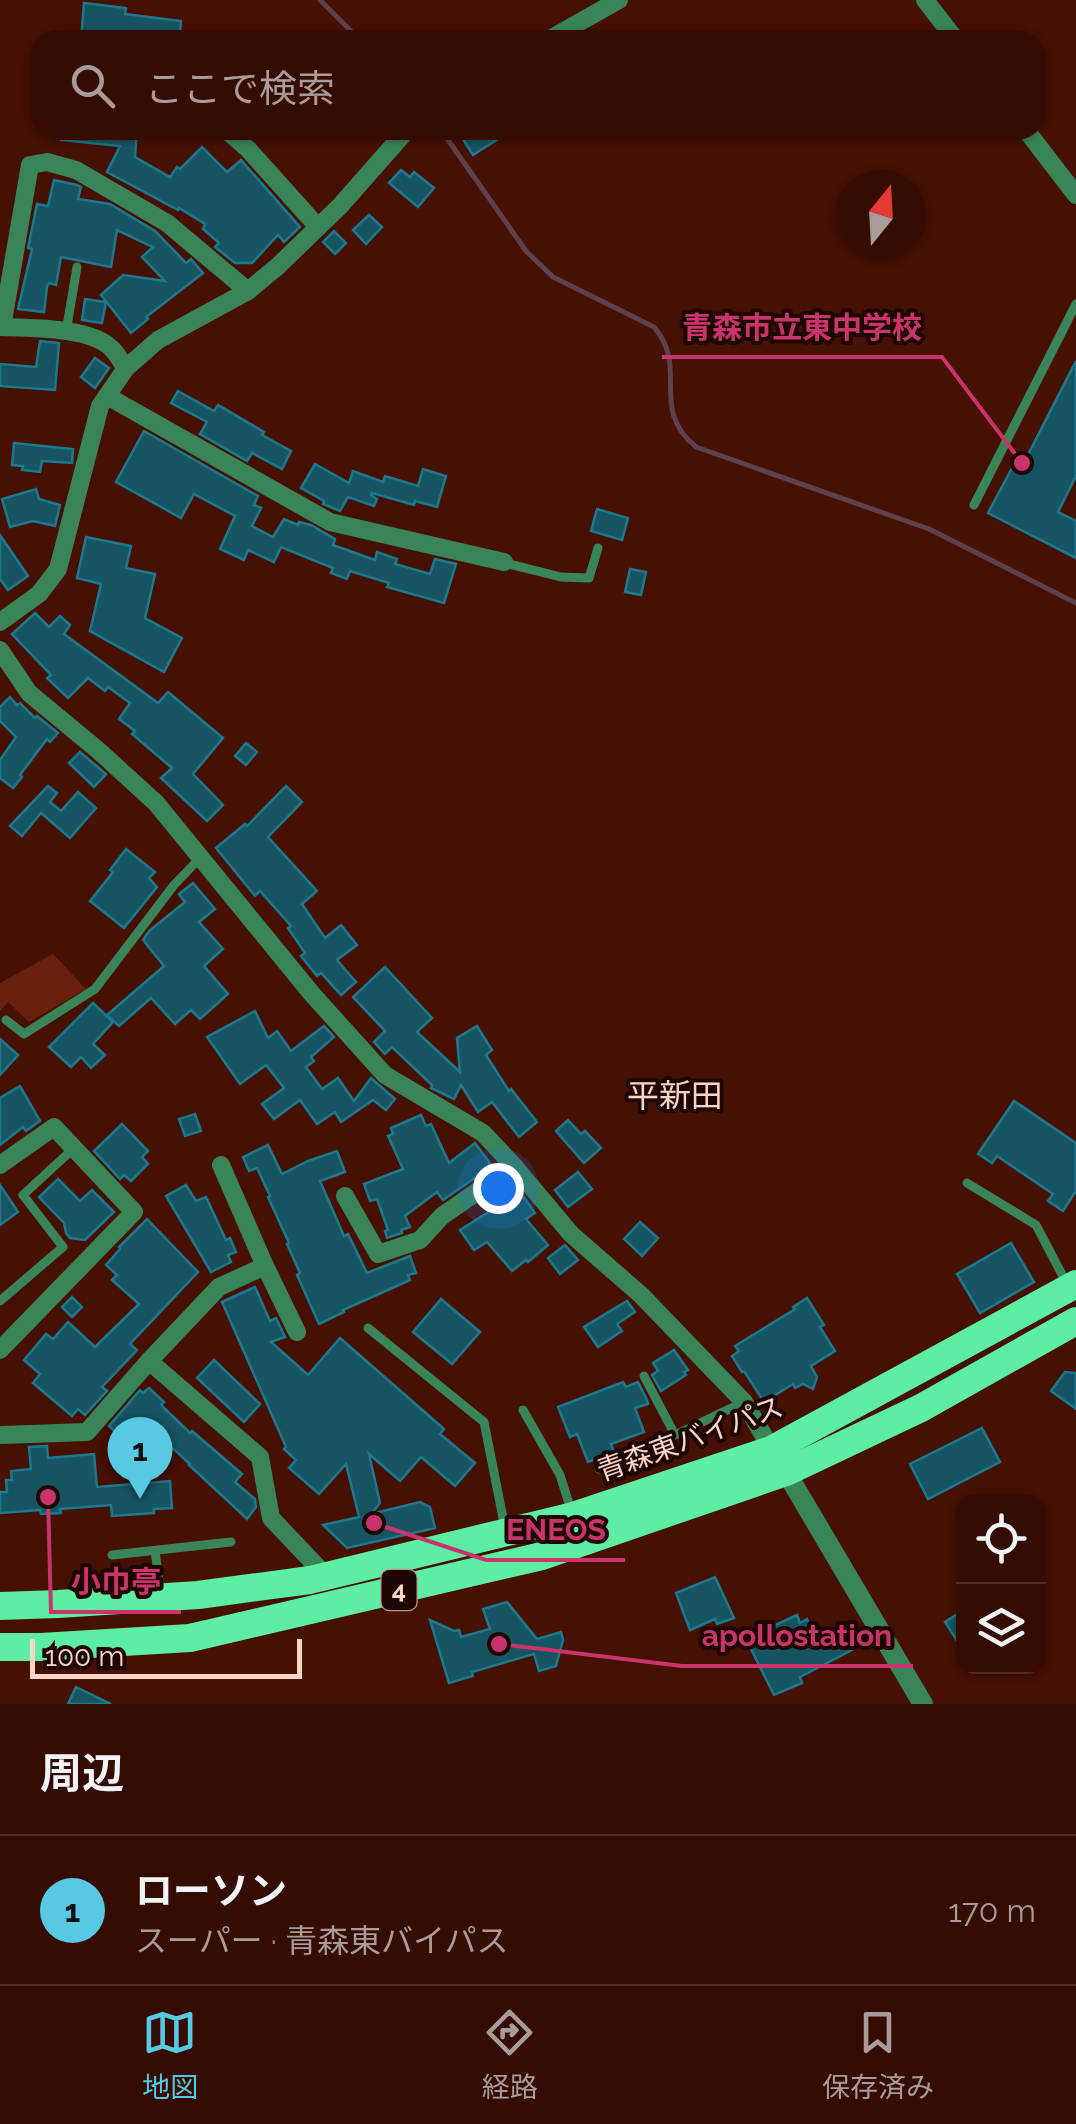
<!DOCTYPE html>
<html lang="ja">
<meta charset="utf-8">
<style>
:root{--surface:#340c02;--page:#3f1a11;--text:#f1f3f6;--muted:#a99b99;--line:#4e2c24;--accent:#58c9e3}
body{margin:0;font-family:Raleway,"Noto Sans JP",sans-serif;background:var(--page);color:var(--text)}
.controls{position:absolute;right:30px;bottom:30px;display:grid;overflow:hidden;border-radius:20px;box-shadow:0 2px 8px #0004}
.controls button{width:90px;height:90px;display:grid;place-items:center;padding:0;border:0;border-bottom:2px solid var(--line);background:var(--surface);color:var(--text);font:50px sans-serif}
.compass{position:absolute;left:836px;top:170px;width:90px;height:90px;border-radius:50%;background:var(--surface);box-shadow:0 2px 8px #0004;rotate:18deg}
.scale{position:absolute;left:30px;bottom:25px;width:272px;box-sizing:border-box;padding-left:10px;border:5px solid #f9d5ca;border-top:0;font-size:28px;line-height:35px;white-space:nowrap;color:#f9d5ca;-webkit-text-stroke:8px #1e0703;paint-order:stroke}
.you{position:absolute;left:498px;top:1188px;width:35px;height:35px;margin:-25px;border:8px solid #fff;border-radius:50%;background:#1a73e8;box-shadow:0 0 0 15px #1a73e833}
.badge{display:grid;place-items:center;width:65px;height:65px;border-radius:50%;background:var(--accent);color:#111;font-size:32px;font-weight:700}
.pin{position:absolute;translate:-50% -82px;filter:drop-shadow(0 2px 5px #0008)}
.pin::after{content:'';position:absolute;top:52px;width:35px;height:30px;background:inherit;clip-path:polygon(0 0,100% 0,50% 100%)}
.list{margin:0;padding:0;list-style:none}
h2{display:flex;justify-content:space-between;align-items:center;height:130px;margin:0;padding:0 40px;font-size:42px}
h2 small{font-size:32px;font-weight:400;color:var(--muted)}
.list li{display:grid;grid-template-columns:65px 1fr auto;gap:30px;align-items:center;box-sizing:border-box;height:150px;padding:0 40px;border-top:2px solid var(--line)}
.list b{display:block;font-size:38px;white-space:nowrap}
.list p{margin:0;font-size:32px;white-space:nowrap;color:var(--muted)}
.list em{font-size:32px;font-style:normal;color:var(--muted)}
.icon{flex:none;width:55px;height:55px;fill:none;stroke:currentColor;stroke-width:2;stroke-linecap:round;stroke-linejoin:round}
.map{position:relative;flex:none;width:1076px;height:1704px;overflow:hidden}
.search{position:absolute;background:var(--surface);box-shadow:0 2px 8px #0004;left:30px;right:30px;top:30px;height:110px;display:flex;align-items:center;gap:25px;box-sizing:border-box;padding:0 35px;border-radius:30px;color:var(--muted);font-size:38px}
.sheet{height:280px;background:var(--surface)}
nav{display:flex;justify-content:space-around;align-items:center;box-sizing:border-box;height:140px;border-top:2px solid var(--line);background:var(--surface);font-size:28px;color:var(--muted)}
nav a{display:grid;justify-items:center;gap:5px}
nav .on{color:var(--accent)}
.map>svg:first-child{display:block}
.green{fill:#69210d}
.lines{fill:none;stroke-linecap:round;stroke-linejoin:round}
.stream{stroke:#5e414d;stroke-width:5}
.building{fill:#175462;stroke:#1c798d;stroke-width:2.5}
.service{stroke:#3a845a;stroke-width:9}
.minor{stroke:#3a845a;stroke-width:18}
.tertiary{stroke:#3a845a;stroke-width:20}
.trunk{stroke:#5deea4;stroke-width:28}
.labels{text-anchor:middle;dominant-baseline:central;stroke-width:8;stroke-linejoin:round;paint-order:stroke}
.shield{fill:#1e0703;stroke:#b7978e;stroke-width:2.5}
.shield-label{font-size:25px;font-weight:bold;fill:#f9d5ca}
.street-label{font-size:28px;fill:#f9d5ca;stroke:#1e0703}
.quarter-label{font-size:32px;fill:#f9d5ca;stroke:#1e0703}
.leader{fill:none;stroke:#ca346c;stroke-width:4}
.callout-dot{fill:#ca346c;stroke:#1e0703;stroke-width:4}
.callout-label{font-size:30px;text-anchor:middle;font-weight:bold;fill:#ca346c;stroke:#1e0703;stroke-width:8;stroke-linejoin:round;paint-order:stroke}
</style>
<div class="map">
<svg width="1076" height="1704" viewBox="0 0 1076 1704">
<rect width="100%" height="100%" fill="#461002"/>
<path class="green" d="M53,954l33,35 -57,33 -21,-20 -8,9v-28z"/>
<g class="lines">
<g class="stream">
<path d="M320,0l40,40"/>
<path d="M441,130l85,121 27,26 101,50c36,42 -6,80 42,120l233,82 147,74"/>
</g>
</g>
<g class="building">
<path d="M84,3l42,5 -1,6 56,7 -2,19h-98z"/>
<path d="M62,130h75l-2,27 35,20 7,-10 3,2 22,-22 25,25 14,-12 59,67 -16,15 -6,-7 -26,28h-17l-20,-16 4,-4 -16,-14 2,-5 -26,-16 -1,2 -71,-38 13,-26 -59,-6z"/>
<path d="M457,130h55l-39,25z"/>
<path d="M401,170l9,7 4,-5 20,16 -16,19 -29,-24z"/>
<path d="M54,180l23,5 4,2 -3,12 32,5 45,27 31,32 5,-4 12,14 -57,44 2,2 -17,14 -30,-38 22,-20 42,6 -23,-24 11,-10 -36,-17 -6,37 -50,-10 -5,28 -7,-2 -2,4 -3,25 -26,-3 14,-60 -4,-1 9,-44 11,2z"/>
<path d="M369,215l13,12 -16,17 -13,-14z"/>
<path d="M334,231l12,12 -11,11 -12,-12z"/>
<path d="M85,299l21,3 -4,21 -20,-3z"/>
<path d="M40,341l19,2 -4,47 -55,-4v-22l36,3z"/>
<path d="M95,358l14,10 -14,20 -14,-11z"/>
<path d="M1076,361v115l-18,36 18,9v37l-88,-45 24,-45 7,4z"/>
<path d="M178,391l36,20 4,-6 46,27 -2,3 29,16 -9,18 -30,-16 -5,8 -47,-27 7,-12 -36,-19z"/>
<path d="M144,431l114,65 -4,9 7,3 -9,18 21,11 11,-18 14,6 1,-3 12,3 24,14 -2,6 42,15 2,-8 20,7 -2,5 35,10 5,-15 21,5 -12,39 -57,-16 2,-4 -39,-12 -3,8 -16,-6 2,-5 -52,-21 -7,15 -26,-12 -4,10 -24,-11 15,-33 -41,-22 -13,24 -65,-36z"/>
<path d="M14,443l59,6 -1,14 -30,-2 -2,11 -18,-2 1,-4 -11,-1z"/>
<path d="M315,464l34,19 4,-12 30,11 2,-6 33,10 5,-17 23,7 -9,31 -22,-6 -1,4 -42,-12 -1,2 6,4 -3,7 -26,-9 -8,14 -17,-7 1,-3 -23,-13z"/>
<path d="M36,489l3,10 21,6 -5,21 -22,-5 -23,6 -8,-28z"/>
<path d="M597,509l31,9 -6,22 -31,-9z"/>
<path d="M0,535l28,41 -20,14 -8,-11z"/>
<path d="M86,537l45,9 -5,22 29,6 -10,44 37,20 -18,34 -74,-41 11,-47 -24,-6z"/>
<path d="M630,569l16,3 -5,23 -16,-3z"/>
<path d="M35,613l14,14 11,-11 10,9 -6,9 94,69 10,-11 55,46 -30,36 30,31 -16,16 -46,-43 11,-10 -40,-34 3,-3 -16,-12 11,-16 -22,-16 -3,4 -17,-13 -20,20 -21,-20 4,-3 -39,-41z"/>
<path d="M10,697l7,8 3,-2 15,15 2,-2 21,17 -8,9 -3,-3 -27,36 2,2 -9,11 -13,-10v-18l16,-23 -16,-16v-14z"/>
<path d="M246,743l11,9 -11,13 -11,-9z"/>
<path d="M80,752l26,22 -12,13 -25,-24z"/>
<path d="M48,786l9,7 -7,9 11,9 17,-19 18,16 -26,30 -29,-25 -19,23 -12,-10z"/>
<path d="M286,786l16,16 -34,35 49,54 -15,13 23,34 16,-13 16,20 -20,15 19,22 -15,13 -20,-22 -4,3 -16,-20 4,-3 -17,-25 3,-2 -31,-35 -5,5 -39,-48 29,-24 2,2z"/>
<path d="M126,849l29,23 -6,6 8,9 -33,41 -34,-27 23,-29 -3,-2z"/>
<path d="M193,883l22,26 -16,13 24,27 -19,17 24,28 -28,25 -9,-9 -16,14 -24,-26 -32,28 -12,-11 57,-49 -21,-26 6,-9 36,-29 -6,-8z"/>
<path d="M385,967l47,51 -15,14 43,40 -3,-34 20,-12 15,24 -6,5 23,36 2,-2 26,33 -18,15 -27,-35 -14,10 -17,-27 -7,14 -23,-11 1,-3 -40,-38 -7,7 -11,-12 11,-11 -32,-34z"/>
<path d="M93,1003l20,19 -20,22 12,11 -14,13 -10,-11 -10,10 -22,-20z"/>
<path d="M255,1011l13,27 9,-7 14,20 33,-25 10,11 -23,20 3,4 -8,6 16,22 16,-11 16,23 17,-23 24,21 -9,11 -13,-10 -32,22 -6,-10 -18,12 -17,-24 -26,19 -12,-15 22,-16 -18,-23 -26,19 -33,-47z"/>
<path d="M0,1039l18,16 -18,20z"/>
<path d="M20,1086l20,35 -14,10 -3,-4 -23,18v-47z"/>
<path d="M1014,1101l62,42v48l-13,20 -15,-10 5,-7 -56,-38 -5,7 -14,-9z"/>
<path d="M195,1114l6,17 -16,5 -6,-17z"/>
<path d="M421,1115l5,11 5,-2 18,39 26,-20 17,23 -49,34 -6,-8 -32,24 5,11 -9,3 1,3 -15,5 -2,-7 3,-1 -11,-31 -7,2 -6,-17 39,-15 -15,-33 5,-2 -2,-6z"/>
<path d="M568,1120l13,14 4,-3 16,17 -17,15 -28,-32z"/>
<path d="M122,1124l26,27 -6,6 6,7 -17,17 -7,-6 -4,4 -26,-28z"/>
<path d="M268,1145l14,29 26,-13 29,-10 8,21 -25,9 24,55 4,-2 19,39 43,-17 6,17 -8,2 2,5 -67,30 1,2 -25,12 -22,-49 3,-2 -13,-29 2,-1 -21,-46 2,-1 -13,-28 -8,3 -6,-14z"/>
<path d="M578,1172l14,17 -24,18 -13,-17z"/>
<path d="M58,1179l22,22 12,-11 22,22 -29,28 -15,-2 -4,-5 -2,-10 -25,-26z"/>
<path d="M0,1185l18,27 -18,13z"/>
<path d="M186,1185l10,16 10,-4 20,43 4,-2 6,14 -8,3 3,7 -20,10 -45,-76z"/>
<path d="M520,1192l15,21 -9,6 22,26 -20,17 -2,-2 -14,11 -25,-29 -13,8 -14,-20z"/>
<path d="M147,1219l51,53 -68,72 7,6 -35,37 5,4 -22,24 -7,-6 -6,7 -39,-33 7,-9 -16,-14 22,-26 7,5 15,-17 27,25 44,-43 -27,-24 5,-5 -11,-10 14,-16 -1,-2z"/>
<path d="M640,1222l18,16 -16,18 -18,-17z"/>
<path d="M1011,1243l23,39 -54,31 -23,-39z"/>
<path d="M565,1245l13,15 -18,14 -12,-16z"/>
<path d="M255,1287l15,34 6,-3 9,19 -14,5 37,33 32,-37 104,91 -4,5 35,29 -20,23 -34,-29 -21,24 -31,-27 11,49 -9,11 49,-12 10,5 5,21 -88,20 -24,-23 36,-8 -13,-53 -27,30 -30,-26 7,-8 -12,-11 2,-2 -64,-145z"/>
<path d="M72,1297l10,10 -10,10 -10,-10z"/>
<path d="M807,1298l17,27 -4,2 15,24 -24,15 6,11 -4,12 -10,-5 -8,4 -2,-4 -29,18 -20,-31 -2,1 -10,-16 7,-5 -4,-5 60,-37 -2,-2z"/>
<path d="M441,1299l39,33 -28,32 -39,-32z"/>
<path d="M627,1301l8,11 -18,12 5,7 -24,16 -14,-20z"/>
<path d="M674,1350l14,20 -4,2 2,3 -25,16 -9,-16 6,-4 -5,-8z"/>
<path d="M214,1360l46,44 -16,18 -47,-44z"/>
<path d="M1065,1372l11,1v36l-25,-18z"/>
<path d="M623,1382l3,5 12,-5 9,18 1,4 -13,4 9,24 -33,12 3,8 -26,10 -11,-28 -7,3 -12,-30z"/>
<path d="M149,1388l15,14 -3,3 29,28 2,-2 50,43 -7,8 20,17 1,8 -9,12 -58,-54 1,-1 -23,-21v5l-23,-21 -16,17 -19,-18 31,-36 3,3z"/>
<path d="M982,1428l18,34 -72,37 -18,-35z"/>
<path d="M47,1446l1,12 46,-4 3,33 73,-6 2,27 -18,1v4l-42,3 -1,-11 -51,4 1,4 -20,1 -1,-4 -40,3v-21h7l-1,-12h6l-1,-9 20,-2 -2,-22z"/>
<path d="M715,1577l19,41 -17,6 -2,-5 -25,11 -14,-37z"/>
<path d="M507,1602l30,37 24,-7 2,8 -7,26 -17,5 -5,-17 -62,18 1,4 -24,7 -19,-63 24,11 5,-1 2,7 29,-8 -7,-20z"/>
<path d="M964,1610v42l-19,-30z"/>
<path d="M797,1615l3,8 7,-4 9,19 24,-12 12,24 -52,27 2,6 -28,12 -28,-56z"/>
<path d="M76,1687l35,17h-43z"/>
</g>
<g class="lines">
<g class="service">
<path d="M66,332l11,-65"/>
<path d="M974,505l102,-201"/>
<path d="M505,563l56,14 28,1 9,-30"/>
<path d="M6,1020l18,14 71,-45 79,-104 27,-28"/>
<path d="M967,1183l69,42 31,59"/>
<path d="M0,1301l63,-54 -40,-52 51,-47"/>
<path d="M368,1328l116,94 21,106"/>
<path d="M644,1376l31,59 69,-33"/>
<path d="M523,1410l37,65 12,38"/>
<path d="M599,1469l76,-34"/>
<path d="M155,1551l6,44"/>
<path d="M112,1555l119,-13"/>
</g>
<g class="minor">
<path d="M925,0l31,40"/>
<path d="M548,40l71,-40"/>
<path d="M226,130l22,19 70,78"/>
<path d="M1026,130l50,65"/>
<path d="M0,327c29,1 90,0 111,21 6,5 10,14 15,20"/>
<path d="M2,327l28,-162 17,-3 29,8 91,53 81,68"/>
<path d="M107,396l223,126 174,40"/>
<path d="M0,622l39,-28 19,-25 42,-163 26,-38 32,-28 90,-49 30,-25 62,-60 67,-76"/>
<path d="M0,650l29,43 70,58 57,52 156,191 73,81 98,58 31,33 57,68 70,61 103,107 31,53"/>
<path d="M0,1165l54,-38 80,85 -134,138"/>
<path d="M221,1165l44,101 32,66"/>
<path d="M345,1196l33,58 42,-14 22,-24 72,-50"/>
<path d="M149,1361l111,96 11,61 55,58"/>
<path d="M2,1435l85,-3 62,-71 70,-74 46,-21"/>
</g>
<path class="tertiary" d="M786,1472l137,232"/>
<g class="trunk">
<path d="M0,1606l58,-2 140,-9 112,-15 263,-64 198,-66 305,-166"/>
<path d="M0,1647h41l149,-9 352,-82 244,-84 135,-64 155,-87"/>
</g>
</g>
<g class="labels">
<rect class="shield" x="381.5" y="1570" width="35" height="40" rx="8"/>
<g class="shield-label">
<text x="399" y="1590">4</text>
</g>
<g class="street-label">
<text transform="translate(690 1439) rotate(-20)">青森東バイパス</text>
</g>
<g class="quarter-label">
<text x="675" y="1095">平新田</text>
</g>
</g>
<path class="leader" d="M1022 463L942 357H662M374 1523L486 1560H625M48 1497L51 1612H181M499 1644L682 1666H913"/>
<g class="callout-dot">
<circle cx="1022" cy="463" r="10"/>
<circle cx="374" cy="1523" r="10"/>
<circle cx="48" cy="1497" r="10"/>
<circle cx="499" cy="1644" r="10"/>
</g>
<g class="callout-label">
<text x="802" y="338">青森市立東中学校</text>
<text x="556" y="1540">ENEOS</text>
<text x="116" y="1592">小巾亭</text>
<text x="797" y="1646">apollostation</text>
</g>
</svg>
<div class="controls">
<button><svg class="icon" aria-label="locate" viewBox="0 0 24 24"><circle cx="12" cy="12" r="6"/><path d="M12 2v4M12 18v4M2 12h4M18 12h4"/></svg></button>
<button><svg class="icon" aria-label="layers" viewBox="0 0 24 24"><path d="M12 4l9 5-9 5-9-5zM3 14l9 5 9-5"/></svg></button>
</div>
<svg class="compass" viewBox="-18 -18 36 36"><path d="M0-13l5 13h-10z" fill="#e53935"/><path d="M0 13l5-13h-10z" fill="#a99b99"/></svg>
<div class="scale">100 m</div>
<div class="you"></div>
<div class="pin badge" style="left:140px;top:1499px">1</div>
<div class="search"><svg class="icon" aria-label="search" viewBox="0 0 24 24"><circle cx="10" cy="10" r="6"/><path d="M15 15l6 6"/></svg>ここで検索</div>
</div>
<section class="sheet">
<h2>周辺<small></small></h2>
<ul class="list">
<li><span class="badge">1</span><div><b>ローソン</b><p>スーパー · 青森東バイパス</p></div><em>170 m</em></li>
</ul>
</section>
<nav>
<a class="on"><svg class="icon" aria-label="map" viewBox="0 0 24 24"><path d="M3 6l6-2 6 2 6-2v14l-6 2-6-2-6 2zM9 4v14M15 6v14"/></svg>地図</a>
<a><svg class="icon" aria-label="directions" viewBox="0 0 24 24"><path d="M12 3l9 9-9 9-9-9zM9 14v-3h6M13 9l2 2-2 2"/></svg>経路</a>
<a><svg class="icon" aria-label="saved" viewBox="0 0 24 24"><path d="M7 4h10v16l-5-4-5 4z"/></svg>保存済み</a>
</nav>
